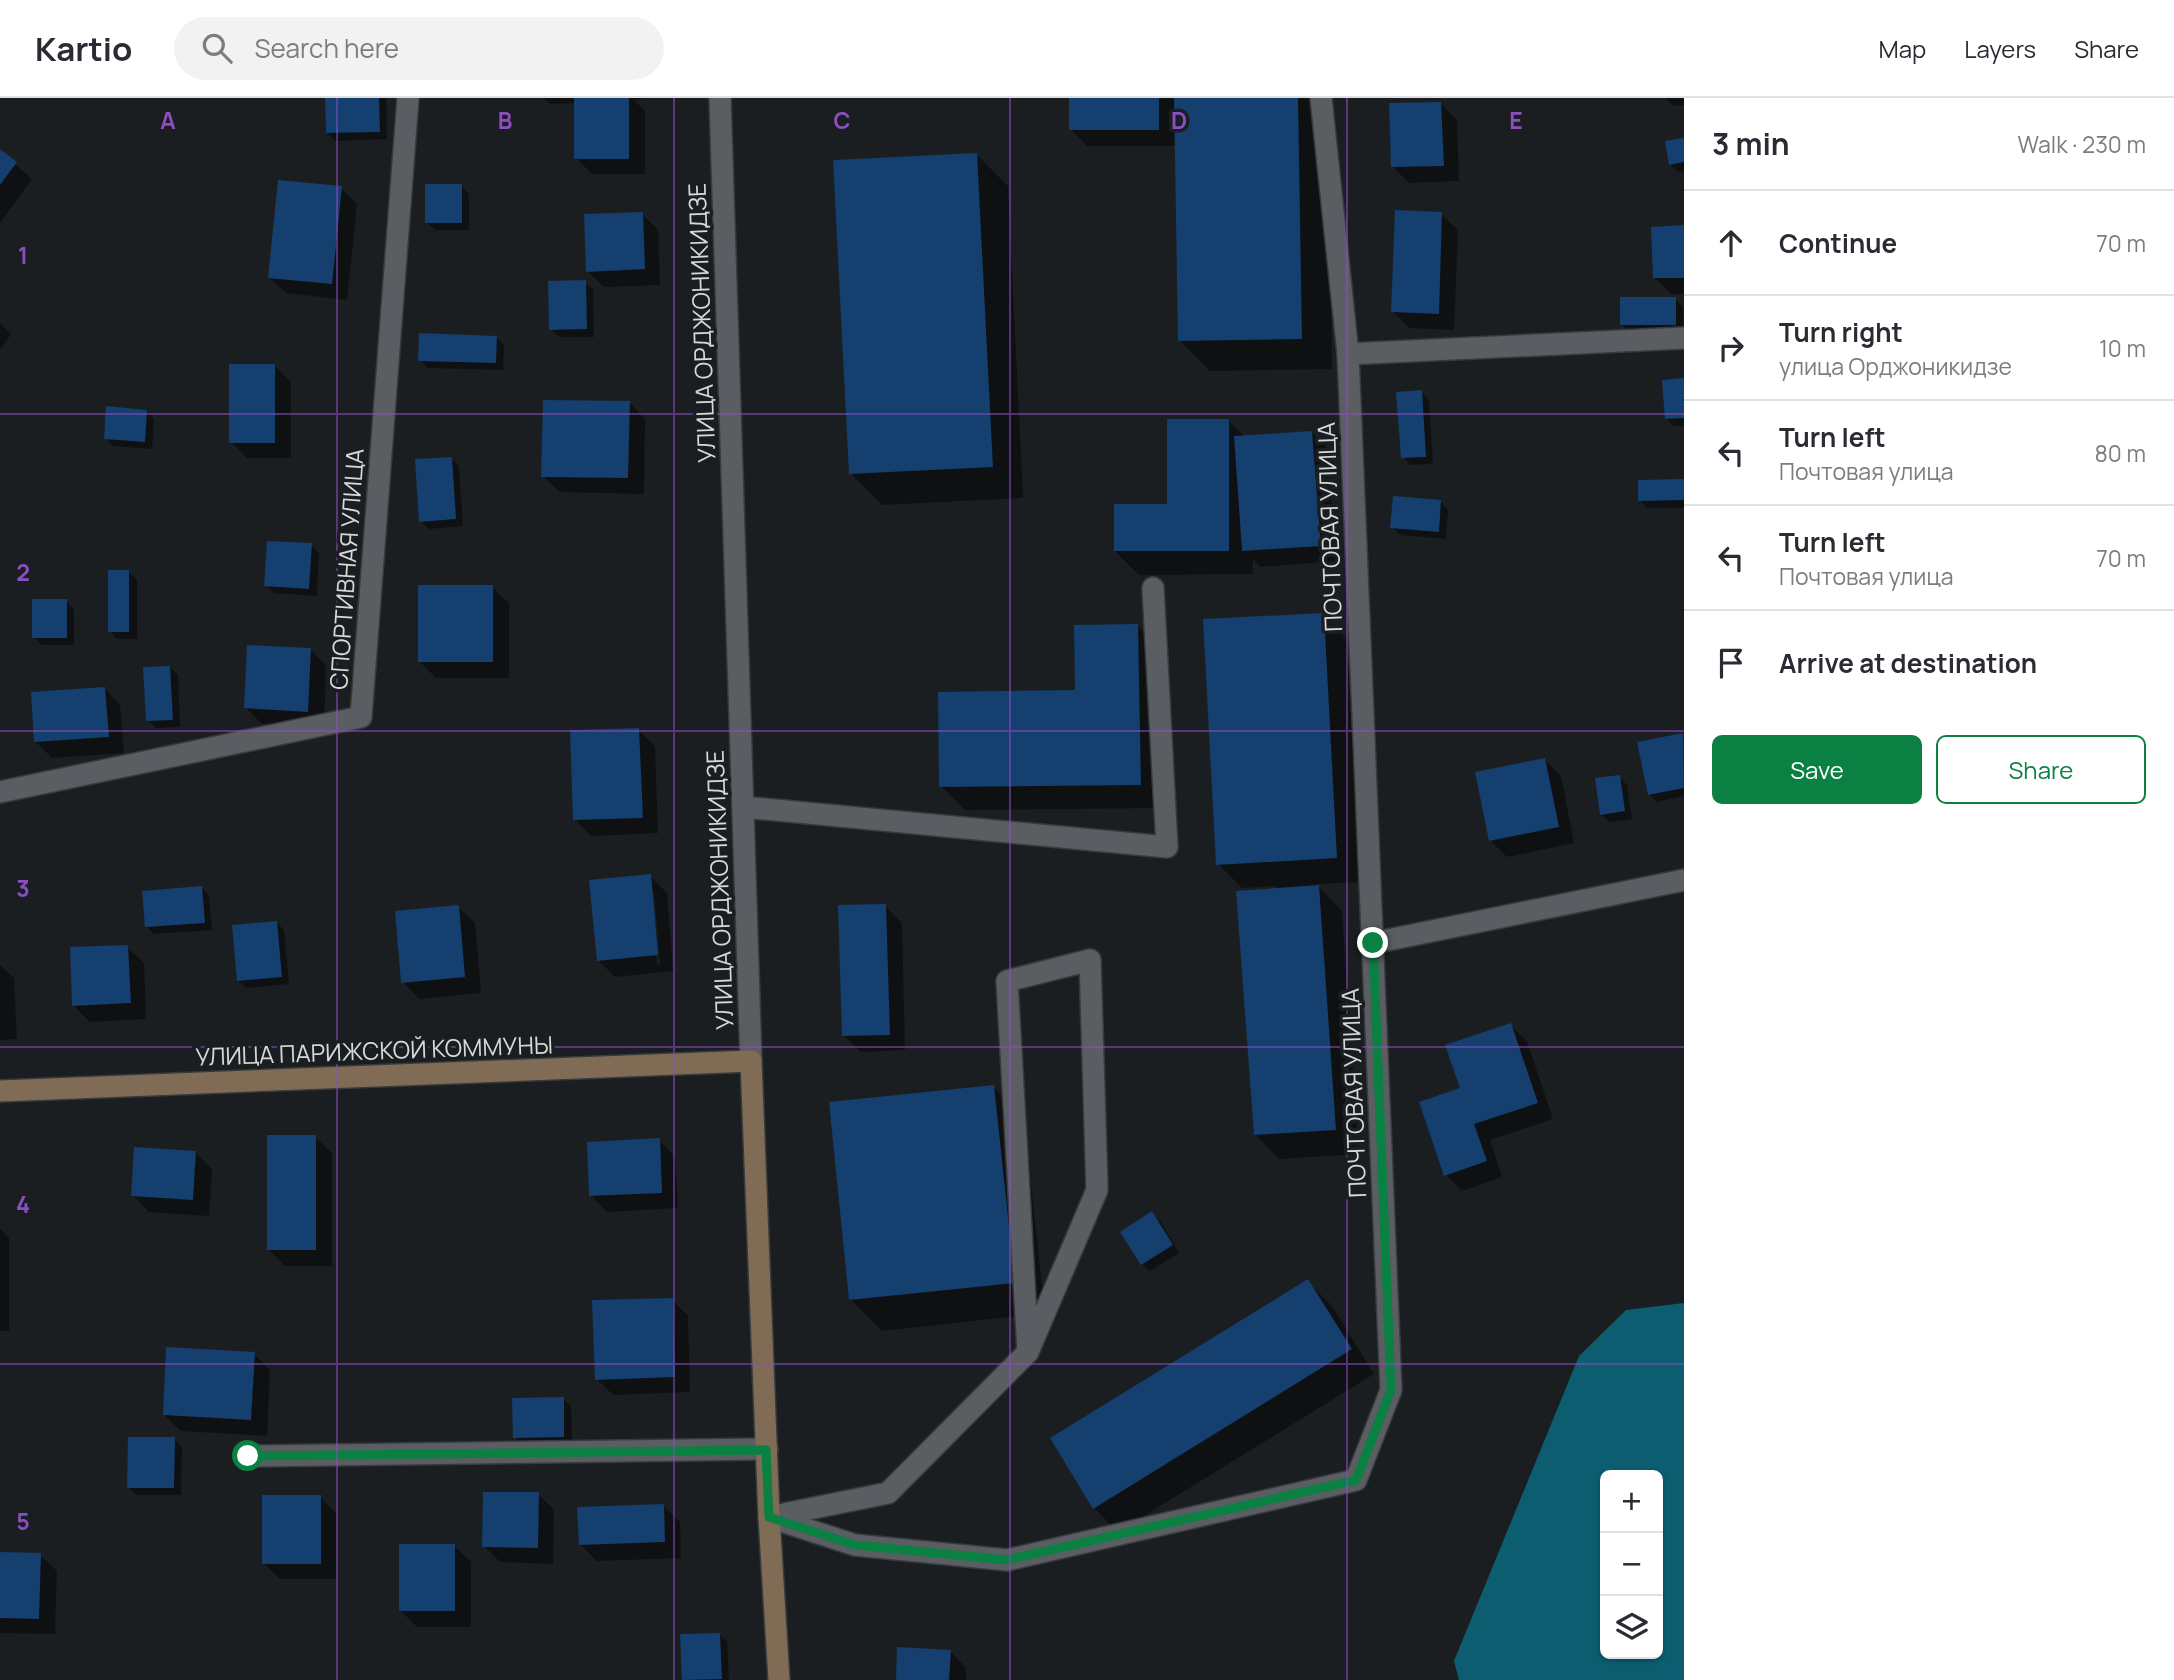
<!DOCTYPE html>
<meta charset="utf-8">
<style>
:root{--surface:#fff;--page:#f2f2f3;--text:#2b2b33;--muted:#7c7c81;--line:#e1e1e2;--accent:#0b8043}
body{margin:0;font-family:Manrope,sans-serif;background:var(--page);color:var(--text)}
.controls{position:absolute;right:21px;bottom:21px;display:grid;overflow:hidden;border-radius:10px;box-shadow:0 2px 5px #0004}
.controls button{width:63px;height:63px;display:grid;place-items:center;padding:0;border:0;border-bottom:2px solid var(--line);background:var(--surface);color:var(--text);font:35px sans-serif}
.stop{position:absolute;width:21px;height:21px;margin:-16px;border:5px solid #0b8043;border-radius:50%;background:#fff}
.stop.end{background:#0b8043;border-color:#fff;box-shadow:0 2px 7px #0008}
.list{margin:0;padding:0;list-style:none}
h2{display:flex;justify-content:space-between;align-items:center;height:91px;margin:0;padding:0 28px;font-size:30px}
h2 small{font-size:23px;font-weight:400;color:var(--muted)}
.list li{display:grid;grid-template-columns:46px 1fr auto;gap:21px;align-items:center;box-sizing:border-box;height:105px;padding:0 28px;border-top:2px solid var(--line)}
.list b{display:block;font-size:26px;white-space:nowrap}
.list p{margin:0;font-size:23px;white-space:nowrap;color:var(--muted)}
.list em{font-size:23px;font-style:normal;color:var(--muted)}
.actions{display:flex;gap:14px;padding:21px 28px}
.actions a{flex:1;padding:16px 0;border:2px solid var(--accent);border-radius:10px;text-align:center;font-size:24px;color:var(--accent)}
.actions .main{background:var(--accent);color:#fff}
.icon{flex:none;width:38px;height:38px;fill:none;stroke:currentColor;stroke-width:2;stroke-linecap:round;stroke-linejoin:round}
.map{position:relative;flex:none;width:1684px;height:1582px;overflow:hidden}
header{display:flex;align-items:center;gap:42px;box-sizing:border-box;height:98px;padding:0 35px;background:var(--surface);border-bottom:2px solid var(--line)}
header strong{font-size:33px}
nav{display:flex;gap:38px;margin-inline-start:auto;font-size:24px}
.search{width:490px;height:63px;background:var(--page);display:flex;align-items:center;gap:18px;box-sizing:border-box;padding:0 24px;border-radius:38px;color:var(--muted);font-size:26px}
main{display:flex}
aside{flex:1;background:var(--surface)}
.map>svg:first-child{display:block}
.water{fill:#0c5d6f;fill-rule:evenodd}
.shadow{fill:#0007;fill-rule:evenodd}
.building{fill:#143f6e}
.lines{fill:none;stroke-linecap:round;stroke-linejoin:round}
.lane-casing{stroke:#383a3c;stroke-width:24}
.street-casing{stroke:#383a3c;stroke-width:24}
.secondary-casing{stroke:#383a3c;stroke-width:24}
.lane{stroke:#5a5d61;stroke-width:21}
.street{stroke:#5a5d61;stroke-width:21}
.secondary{stroke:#806c54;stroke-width:21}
.route{stroke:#0b8043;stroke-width:9}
.grid{fill:none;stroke:#8d4ec4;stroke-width:2;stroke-opacity:0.55}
.labels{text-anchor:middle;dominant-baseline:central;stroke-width:7;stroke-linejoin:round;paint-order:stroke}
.street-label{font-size:24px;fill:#d6d8da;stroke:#1b1e21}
.grid-label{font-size:23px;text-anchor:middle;font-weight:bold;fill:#8d4ec4;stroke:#1b1e21;stroke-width:7;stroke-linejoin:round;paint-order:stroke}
</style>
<header>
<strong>Kartio</strong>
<div class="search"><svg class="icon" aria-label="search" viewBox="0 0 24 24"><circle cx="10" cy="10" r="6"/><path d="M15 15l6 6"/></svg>Search here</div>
<nav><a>Map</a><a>Layers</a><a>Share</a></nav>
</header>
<main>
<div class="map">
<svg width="1684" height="1582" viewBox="0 0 1684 1582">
<rect width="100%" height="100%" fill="#1b1e21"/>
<path class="water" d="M1684,1205v377h-225l-5,-19 125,-305 47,-46zM1605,1377h53v179h-53z"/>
<g class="shadow">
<path d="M326,0h60l1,41 -52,2 -8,-8z"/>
<path d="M543,0h105l-14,2 11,11v63h-53l-16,-16v-55l-26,1z"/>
<path d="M1071,0h245l13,12 3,259 -122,2 -31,-31 -2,-194h-90l-16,-17z"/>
<path d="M1666,0h18v7l-10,1z"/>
<path d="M1441,6l16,16 2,61 -50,2 -16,-16z"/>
<path d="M1684,41v32l-6,1 -8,-8z"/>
<path d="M0,53l32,28 -32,44z"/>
<path d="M977,57l31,31 15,312 -141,7 -31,-31z"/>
<path d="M461,88l8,8v36h-34l-8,-7z"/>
<path d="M341,90l16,16 -10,96 -61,-7 -17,-16z"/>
<path d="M642,116l16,16 2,55 -56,2 -17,-16z"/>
<path d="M1441,116l17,16 -4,100 -45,-2 -16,-16z"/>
<path d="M1684,129v67h-13l-16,-16z"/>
<path d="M585,184l8,8 1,47h-35l-8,-8z"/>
<path d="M1675,201l8,8v25h-53l-8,-7z"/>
<path d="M0,225l11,11 -11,16z"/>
<path d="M497,240l7,7 -1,25 -75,-2 -8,-8z"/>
<path d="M275,268l16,16v76h-44l-16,-16z"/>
<path d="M1684,282v46h-10l-8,-7z"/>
<path d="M1421,294l8,8 4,64 -23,1 -7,-8z"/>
<path d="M629,304l16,17 -1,75 -84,-2 -17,-16z"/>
<path d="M147,313l7,8 -2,30 -39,-3 -7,-8z"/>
<path d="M1228,322l17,17 67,-5 16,17 8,112 -76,6 -7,-8v15l-114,1 -24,-24 53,-46z"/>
<path d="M451,360l8,8 4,60 -34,3 -8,-8z"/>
<path d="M1684,383v27h-37l-7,-8z"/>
<path d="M1441,404l7,8 -2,29 -46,-4 -8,-8z"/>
<path d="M311,447l8,8 -2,43 -43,-3 -8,-8z"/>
<path d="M129,474l8,8v59h-20l-7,-8z"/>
<path d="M492,489l17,16v75h-73l-16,-16z"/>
<path d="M66,503l8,8v36h-33l-7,-8z"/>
<path d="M1323,517l24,24 13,243 -44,2 26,27 17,243 -80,5 -24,-25 22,-248 -35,2 -24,-24z"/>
<path d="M1138,528l24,24 2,158 -199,2 -24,-24 136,-94z"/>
<path d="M310,551l16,17 -2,61 -62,-3 -16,-16z"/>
<path d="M170,569l8,8 2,52 -24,1 -8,-8z"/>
<path d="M104,590l16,17 4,48 -72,5 -16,-16z"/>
<path d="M638,632l17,16 3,87 -67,3 -16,-17z"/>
<path d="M1683,637l1,61 -27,6 -8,-8z"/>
<path d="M1545,662l16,16 13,67 -67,14 -17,-17z"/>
<path d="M1619,679l8,8 5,34 -22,3 -8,-7z"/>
<path d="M650,778l17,17 6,78 -58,6 -17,-17zM651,794h3l6,72h-3z"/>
<path d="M202,790l7,7 3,35 -58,4 -8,-8z"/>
<path d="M885,808l17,17 3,127 -44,2 -17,-16z"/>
<path d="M458,809l17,16 6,70 -62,6 -16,-17z"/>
<path d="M276,824l8,8 5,54 -43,4 -8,-8z"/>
<path d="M127,849l17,16 2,56 -56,3 -16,-16z"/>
<path d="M0,867l14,13 3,61 -17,1z"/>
<path d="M1510,927l17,16 26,78 -63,21 12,37 -40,14 -16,-16 16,-86z"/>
<path d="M993,989l31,31 21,195 -163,18 -31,-31z"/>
<path d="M315,1039l17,16v113h-47l-16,-16z"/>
<path d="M659,1042l16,17 3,51 -71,4 -16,-17z"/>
<path d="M195,1054l17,17 -3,47 -60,-4 -16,-17z"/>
<path d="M1152,1116l8,7 19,32 -29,18 -8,-7z"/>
<path d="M0,1130l9,10v93h-9z"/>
<path d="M1308,1184l24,24 42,68 -256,158 -24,-24z"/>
<path d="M672,1202l16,16 2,76 -77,3 -16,-16z"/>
<path d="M254,1256l16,16 -3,66 -86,-5 -17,-16z"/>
<path d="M563,1301l8,7 1,38 -50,1 -7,-8z"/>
<path d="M174,1341l8,8 -1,48h-45l-8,-8z"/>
<path d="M538,1396l16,16 -1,54 -53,-2 -16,-16z"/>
<path d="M320,1399l16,16v66h-56l-17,-16z"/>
<path d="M663,1408l17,16 1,36 -84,3 -17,-17z"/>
<path d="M454,1448l17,16v65h-54l-16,-16z"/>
<path d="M0,1455l40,2 17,16 -2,63 -55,-1z"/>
<path d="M719,1536l8,8 2,38h-45l-3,-44z"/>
<path d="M950,1553l16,17v12h-69z"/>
</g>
<g class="building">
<path d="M325,0h54l1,34 -54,1z"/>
<rect x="574" y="0" width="55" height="61"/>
<rect x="1069" y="0" width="90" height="32"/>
<path d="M1174,0h124l4,241 -124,2z"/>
<path d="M1441,4l3,64 -53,1 -2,-64z"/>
<path d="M1684,40v24l-15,3 -4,-24z"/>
<path d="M0,51l17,13 -17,23z"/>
<path d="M977,55l16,314 -144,7 -16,-314z"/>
<path d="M278,82l64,6 -10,98 -64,-6z"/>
<rect x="425" y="86" width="37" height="39"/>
<path d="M1395,112l47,2 -3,102 -48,-2z"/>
<path d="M643,114l2,57 -59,3 -2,-58z"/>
<path d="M1684,127v53h-31l-2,-51z"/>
<path d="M586,182l1,49 -38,1 -1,-49z"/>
<rect x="1620" y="199" width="56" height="28"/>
<path d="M419,235l78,3 -1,27 -78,-2z"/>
<rect x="229" y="266" width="46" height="79"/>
<path d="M1684,280v40l-19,1 -3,-39z"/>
<path d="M1422,292l4,67 -25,1 -5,-66z"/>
<path d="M543,302l87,1 -2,77 -87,-1z"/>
<path d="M106,308l41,4 -2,32 -41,-3z"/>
<path d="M1167,321h62v132h-115v-47h53z"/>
<path d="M1312,333l9,115 -79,5 -8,-115z"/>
<path d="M452,359l4,62 -37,3 -4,-63z"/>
<path d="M1684,381v21l-46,1v-21z"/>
<path d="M1393,398l48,4 -2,32 -49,-4z"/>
<path d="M267,443l45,2 -3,46 -45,-3z"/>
<rect x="108" y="472" width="21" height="62"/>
<rect x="418" y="487" width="75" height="77"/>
<rect x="32" y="501" width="35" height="39"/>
<path d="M1324,515l13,245 -121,7 -13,-246z"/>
<path d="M1138,526l3,161 -202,2 -1,-95 137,-2 -1,-65z"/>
<path d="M247,547l64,3 -3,64 -64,-4z"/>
<path d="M170,568l3,54 -27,1 -3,-54z"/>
<path d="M105,589l4,50 -75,5 -3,-50z"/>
<path d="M639,630l4,90 -70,2 -3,-90z"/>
<path d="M1683,635l1,55 -36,7 -11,-53z"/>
<path d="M1545,660l14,69 -70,14 -14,-69z"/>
<path d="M1620,677l5,36 -25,4 -5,-37z"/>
<path d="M651,776l7,81 -61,6 -8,-81z"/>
<path d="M1319,787l17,245 -82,5 -18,-244z"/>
<path d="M202,788l3,37 -60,4 -3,-36z"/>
<path d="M886,806l4,131 -48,1 -4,-131z"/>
<path d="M459,807l6,72 -64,6 -6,-72z"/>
<path d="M277,823l5,56 -45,4 -5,-56z"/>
<path d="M128,847l3,58 -59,3 -2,-59z"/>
<path d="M1511,925l27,80 -64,21 13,37 -43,15 -25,-74 41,-14 -15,-43z"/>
<path d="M994,987l21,198 -166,17 -20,-198z"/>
<rect x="267" y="1037" width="49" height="115"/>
<path d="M660,1040l2,55 -73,3 -2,-54z"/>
<path d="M134,1049l62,4 -3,49 -62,-4z"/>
<path d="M1152,1113l21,34 -32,20 -21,-33z"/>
<path d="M1308,1181l44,70 -259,160 -43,-71z"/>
<path d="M673,1200l2,79 -80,3 -3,-80z"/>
<path d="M166,1249l89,5 -4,68 -88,-5z"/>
<path d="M564,1299v40l-51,1 -1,-40z"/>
<path d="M128,1339h47l-1,51h-47z"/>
<path d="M483,1394h56l-1,56 -56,-1z"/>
<rect x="262" y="1397" width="59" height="69"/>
<path d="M664,1406l1,38 -86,3 -2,-38z"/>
<rect x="399" y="1446" width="56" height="67"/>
<path d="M0,1454l41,1 -2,66 -39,-1z"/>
<path d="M720,1535l2,46 -40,1 -2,-46z"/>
<path d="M897,1549l54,3 -2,30h-53z"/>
</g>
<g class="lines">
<g class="lane-casing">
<g id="lane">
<path d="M743,709l424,40 -14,-259"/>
<path d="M248,1358l519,-7"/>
<path d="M769,1419l119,-24 140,-141 69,-162 -7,-230 -83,21 21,371"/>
</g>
</g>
<g class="street-casing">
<g id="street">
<path d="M720,0l31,963"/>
<path d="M1348,256l336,-16"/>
<path d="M0,694l361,-75 47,-619"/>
<path d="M1373,845l311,-63"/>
<path d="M769,1419l86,28 152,15 349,-80 35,-90 -43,-1036 -27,-256"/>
</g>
</g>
<g class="secondary-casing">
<path id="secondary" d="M0,993l751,-30 18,456 10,163"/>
</g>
<use href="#lane" class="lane"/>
<use href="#street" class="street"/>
<use href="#secondary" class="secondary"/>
</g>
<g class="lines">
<path class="route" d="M248,1358l518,-6 3,67 86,28 152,15 349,-80 35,-90 -18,-447"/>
</g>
<path class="grid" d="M337,0v1582M674,0v1582M1010,0v1582M1347,0v1582M0,316h1684M0,633h1684M0,949h1684M0,1266h1684"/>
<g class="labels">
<g class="street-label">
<text transform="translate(701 225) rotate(-92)">УЛИЦА ОРДЖОНИКИДЗЕ</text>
<text transform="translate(1329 429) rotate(-92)">ПОЧТОВАЯ УЛИЦА</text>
<text transform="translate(346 471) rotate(-86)">СПОРТИВНАЯ УЛИЦА</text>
<text transform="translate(719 792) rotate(-92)">УЛИЦА ОРДЖОНИКИДЗЕ</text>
<text transform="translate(374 952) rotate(-2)">УЛИЦА ПАРИЖСКОЙ КОММУНЫ</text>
<text transform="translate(1353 995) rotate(-92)">ПОЧТОВАЯ УЛИЦА</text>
</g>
</g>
<g class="grid-label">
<text x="168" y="31">A</text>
<text x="505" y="31">B</text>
<text x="842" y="31">C</text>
<text x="1179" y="31">D</text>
<text x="1516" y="31">E</text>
<text x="23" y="166">1</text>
<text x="23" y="483">2</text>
<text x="23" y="799">3</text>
<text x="23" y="1115">4</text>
<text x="23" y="1432">5</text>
</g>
</svg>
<div class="controls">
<button>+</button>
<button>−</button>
<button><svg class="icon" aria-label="layers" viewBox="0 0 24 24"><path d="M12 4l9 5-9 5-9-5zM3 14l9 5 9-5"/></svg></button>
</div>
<div class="stop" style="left:248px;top:1358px"></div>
<div class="stop end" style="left:1373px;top:845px"></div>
</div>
<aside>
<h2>3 min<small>Walk · 230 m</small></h2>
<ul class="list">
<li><svg class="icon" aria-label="ahead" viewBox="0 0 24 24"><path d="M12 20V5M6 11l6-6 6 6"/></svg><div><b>Continue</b></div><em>70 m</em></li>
<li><svg class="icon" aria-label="right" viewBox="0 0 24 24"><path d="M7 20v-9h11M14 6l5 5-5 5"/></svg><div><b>Turn right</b><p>улица Орджоникидзе</p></div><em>10 m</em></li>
<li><svg class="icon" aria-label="left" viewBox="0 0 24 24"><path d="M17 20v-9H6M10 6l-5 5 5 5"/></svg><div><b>Turn left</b><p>Почтовая улица</p></div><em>80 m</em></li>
<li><svg class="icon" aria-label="left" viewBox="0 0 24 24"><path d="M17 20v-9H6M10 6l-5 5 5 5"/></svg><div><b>Turn left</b><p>Почтовая улица</p></div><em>70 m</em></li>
<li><svg class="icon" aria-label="arrive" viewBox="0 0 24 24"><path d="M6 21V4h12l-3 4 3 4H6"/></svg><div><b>Arrive at destination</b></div></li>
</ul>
<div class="actions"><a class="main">Save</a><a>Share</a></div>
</aside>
</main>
